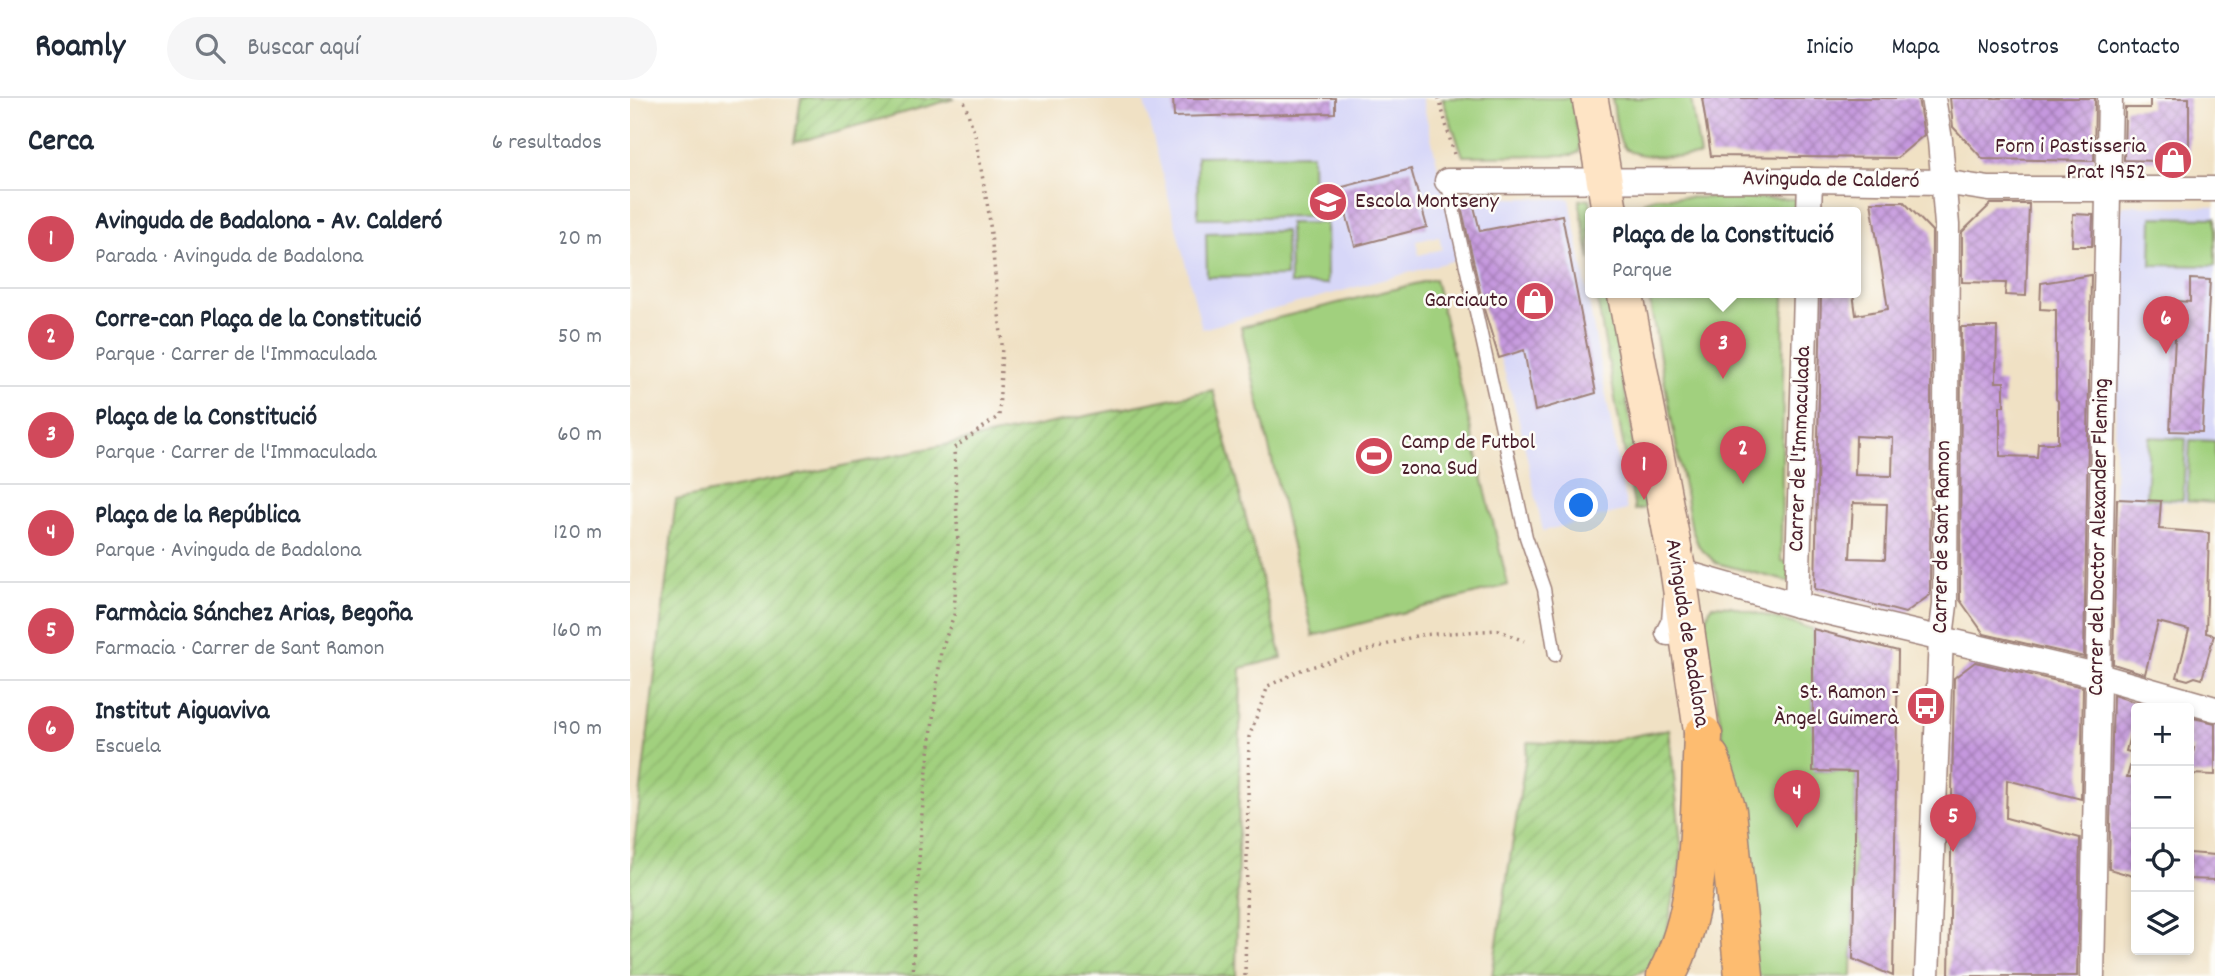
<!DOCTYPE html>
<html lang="es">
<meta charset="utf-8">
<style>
:root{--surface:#fff;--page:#f6f6f7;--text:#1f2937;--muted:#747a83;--line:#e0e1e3;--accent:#d1495b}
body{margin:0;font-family:Dekko,sans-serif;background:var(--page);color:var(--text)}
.controls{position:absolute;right:21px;bottom:21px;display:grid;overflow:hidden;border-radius:7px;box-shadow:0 4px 10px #0003}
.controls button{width:63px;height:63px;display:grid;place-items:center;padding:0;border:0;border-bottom:2px solid var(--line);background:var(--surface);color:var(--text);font:35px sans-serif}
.you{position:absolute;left:952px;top:408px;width:24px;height:24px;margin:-18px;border:5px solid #fff;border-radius:50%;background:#1a73e8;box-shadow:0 0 0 10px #1a73e833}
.badge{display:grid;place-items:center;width:46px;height:46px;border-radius:50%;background:var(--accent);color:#fff;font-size:23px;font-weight:700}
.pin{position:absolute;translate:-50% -58px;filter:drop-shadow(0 2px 4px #0008)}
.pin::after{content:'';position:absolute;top:37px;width:24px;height:21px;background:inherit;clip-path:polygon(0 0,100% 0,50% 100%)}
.popup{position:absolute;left:955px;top:109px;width:276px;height:91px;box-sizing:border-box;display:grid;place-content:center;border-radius:7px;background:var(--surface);filter:drop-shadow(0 2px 5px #0005);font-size:23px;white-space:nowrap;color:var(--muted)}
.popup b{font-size:26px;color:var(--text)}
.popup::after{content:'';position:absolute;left:50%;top:100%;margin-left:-14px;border:14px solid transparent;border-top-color:var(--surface)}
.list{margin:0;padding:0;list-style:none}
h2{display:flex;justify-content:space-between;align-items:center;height:91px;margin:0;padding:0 28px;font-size:30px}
h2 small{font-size:23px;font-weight:400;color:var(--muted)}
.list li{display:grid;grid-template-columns:46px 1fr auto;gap:21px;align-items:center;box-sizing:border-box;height:98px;padding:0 28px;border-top:2px solid var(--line)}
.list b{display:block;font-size:26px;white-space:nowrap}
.list p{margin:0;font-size:23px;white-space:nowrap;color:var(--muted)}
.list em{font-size:23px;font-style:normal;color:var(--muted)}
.icon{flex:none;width:38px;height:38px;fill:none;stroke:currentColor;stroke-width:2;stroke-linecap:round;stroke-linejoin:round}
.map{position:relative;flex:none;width:1585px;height:878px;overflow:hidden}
header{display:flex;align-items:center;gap:42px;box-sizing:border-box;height:98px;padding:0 35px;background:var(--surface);border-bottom:2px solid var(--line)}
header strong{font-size:33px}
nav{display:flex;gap:38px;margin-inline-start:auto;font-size:24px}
.search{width:490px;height:63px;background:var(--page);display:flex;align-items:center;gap:18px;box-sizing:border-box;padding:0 24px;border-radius:38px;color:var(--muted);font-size:26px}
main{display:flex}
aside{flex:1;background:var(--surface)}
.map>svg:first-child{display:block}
.built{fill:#d7d7f8;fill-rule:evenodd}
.grass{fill:url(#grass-tufts);stroke:#767854;stroke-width:2}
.park{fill:#a1d07e;stroke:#767854;stroke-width:2}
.garden{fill:url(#garden-furrows);stroke:#767854;stroke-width:2}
.building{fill:url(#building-cross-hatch);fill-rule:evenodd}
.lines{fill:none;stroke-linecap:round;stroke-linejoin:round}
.lane-casing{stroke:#9d8078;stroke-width:15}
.street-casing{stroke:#9d8078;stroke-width:27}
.secondary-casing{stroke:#9d8078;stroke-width:38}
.highway-casing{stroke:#9d8078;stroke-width:41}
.path{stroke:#9d8078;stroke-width:3.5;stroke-dasharray:2 5;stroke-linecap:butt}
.lane{stroke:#fff;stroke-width:12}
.street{stroke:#fff;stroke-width:24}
.secondary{stroke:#fee4c5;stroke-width:35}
.highway{stroke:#fdbc6f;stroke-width:38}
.labels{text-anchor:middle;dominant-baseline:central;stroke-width:5;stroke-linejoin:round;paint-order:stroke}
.poi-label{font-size:23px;fill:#4a1f2b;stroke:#fdfcf7;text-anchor:end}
.street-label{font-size:23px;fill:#4a1f2b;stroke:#fdfcf7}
</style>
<header>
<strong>Roamly</strong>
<div class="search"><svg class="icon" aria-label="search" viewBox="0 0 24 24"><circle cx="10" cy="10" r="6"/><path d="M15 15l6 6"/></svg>Buscar aquí</div>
<nav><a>Inicio</a><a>Mapa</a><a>Nosotros</a><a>Contacto</a></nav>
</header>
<main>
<aside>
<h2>Cerca<small>6 resultados</small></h2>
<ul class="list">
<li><span class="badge">1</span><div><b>Avinguda de Badalona - Av. Calderó</b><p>Parada · Avinguda de Badalona</p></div><em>20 m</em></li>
<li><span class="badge">2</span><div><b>Corre-can Plaça de la Constitució</b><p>Parque · Carrer de l'Immaculada</p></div><em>50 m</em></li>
<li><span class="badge">3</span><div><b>Plaça de la Constitució</b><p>Parque · Carrer de l'Immaculada</p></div><em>60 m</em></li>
<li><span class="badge">4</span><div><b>Plaça de la República</b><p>Parque · Avinguda de Badalona</p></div><em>120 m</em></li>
<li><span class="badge">5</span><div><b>Farmàcia Sánchez Arias, Begoña</b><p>Farmacia · Carrer de Sant Ramon</p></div><em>160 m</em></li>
<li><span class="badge">6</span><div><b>Institut Aiguaviva</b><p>Escuela</p></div><em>190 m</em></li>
</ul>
</aside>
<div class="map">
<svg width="1585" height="878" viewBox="0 0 1585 878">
<defs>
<pattern id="grass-tufts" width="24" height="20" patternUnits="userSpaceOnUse" patternTransform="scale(1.75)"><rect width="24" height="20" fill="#a1d07e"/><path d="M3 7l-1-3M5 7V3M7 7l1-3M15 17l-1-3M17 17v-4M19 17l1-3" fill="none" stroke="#8cb26d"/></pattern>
<pattern id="garden-furrows" width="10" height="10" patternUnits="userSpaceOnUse" patternTransform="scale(1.75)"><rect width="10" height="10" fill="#a1d07e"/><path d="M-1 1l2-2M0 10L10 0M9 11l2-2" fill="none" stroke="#8cb26d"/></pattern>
<pattern id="building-cross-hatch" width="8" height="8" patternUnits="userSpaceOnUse" patternTransform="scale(1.75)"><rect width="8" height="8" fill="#c598de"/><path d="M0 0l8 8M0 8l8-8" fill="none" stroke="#a27bb4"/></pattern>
</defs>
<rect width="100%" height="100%" fill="#fdfcf7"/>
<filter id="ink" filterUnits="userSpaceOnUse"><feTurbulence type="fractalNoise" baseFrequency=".0143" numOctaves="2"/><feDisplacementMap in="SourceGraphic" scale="14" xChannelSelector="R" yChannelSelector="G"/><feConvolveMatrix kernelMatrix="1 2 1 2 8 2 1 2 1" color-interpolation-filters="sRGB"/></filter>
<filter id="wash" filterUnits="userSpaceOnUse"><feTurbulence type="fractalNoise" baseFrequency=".00686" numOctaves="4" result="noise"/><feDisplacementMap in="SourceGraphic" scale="28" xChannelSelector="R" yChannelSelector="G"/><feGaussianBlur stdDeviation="1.57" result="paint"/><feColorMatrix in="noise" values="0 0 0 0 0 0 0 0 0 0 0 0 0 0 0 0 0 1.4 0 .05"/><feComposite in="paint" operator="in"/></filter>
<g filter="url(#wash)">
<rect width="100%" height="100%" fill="#f0e1c4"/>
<g class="built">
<path d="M513,0h30l1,19 145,-4v-15h103l37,161 -257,70zM781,71l15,58 -71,19 -15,-58zM809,138l3,13 -23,6 -3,-14z"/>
<path d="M825,99l115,2 57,311 -84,21 -25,-115 -44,-141z"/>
<path d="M1494,107l91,2v297l-101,-6 6,-288z"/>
</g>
<g class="grass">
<path d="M960,101l2,14h-2v47l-11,-60z"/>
<path d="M966,195h11l39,215 -11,2z"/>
</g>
<g class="park">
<path d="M812,0h129l9,47 -1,7 -6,3 -110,1z"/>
<path d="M982,0h79l9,58c-17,0 -66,4 -76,-9 -8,-9 -9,-37 -12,-49z"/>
<path d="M682,56l1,62 -115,2 -1,-62z"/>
<path d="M1028,99l140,2v14h-162l7,-11z"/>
<path d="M1522,119l63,1v48l-64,-1z"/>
<path d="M659,125h37l1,61h-37z"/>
<path d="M655,133l1,45 -79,1 -1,-44z"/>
<path d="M805,181l73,306 -195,51 -72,-309z"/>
<path d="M1018,195h136l-3,268 8,1 1,20 -74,-19 -17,-16 -7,-17z"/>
<path d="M1519,339l37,2 -3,61 -37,-2z"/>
<path d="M1560,342l25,1v62l-28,-2z"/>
<path d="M1082,507l19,1 82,23 1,142 42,1 -4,204h-97l-8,-92 -43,-262z"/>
</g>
<g class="garden">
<path d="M171,0h152l1,1 -160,44z"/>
<path d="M583,292l69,268 -41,10 -5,308h-606v-97l46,-379z"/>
<path d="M1039,631l13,125 -15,77 -16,36 -19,9h-140l36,-234 60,3z"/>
</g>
<g id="blocks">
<g class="building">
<path d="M543,0h162v15l-161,4z"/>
<path d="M1072,0h216l6,37 -27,23 -186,-2z"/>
<path d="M1320,0h145l-1,63 -111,-2 -30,-32z"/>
<path d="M1520,0h39v64l-65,-2 1,-52h25z"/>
<path d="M781,71l16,58 -72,19 -16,-58z"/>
<path d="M842,100l8,33 82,-16 34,178 -61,18 -11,-61 -25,8 -15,-49 -24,-108z"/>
<path d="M1241,104h33l28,29 -2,364 -25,18 -90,-24 6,-296h32l3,22 32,-6zM1226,338l37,2 -1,38 -37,-1zM1223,405l34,1 -2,55 -35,-1z"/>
<path d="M1361,106h38l-3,92 -21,-1 1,-12 -44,-1v-50z"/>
<path d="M1443,116l20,1 -1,31h-20z"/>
<path d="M1461,177l-7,382 -100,-23 -24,-34 1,-273h36l-1,55h8v24h-4v50l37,1 1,-14h20v-42l-2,-2v-89l-16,-1 1,-26z"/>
<path d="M1560,181l20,1 -8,152 -32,-1 7,-130 13,1z"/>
<path d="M1487,401l44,2 -2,28 50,4 -3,100 8,2 -12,44 -7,-2 -7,3 -11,-3 12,-47 -31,-8 -13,52 -32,-10z"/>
<path d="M1183,531l85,22 -5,325 -40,-17 3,-187 -43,-1z"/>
<path d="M1345,564l108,25 -2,112 -74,-19 -1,38 74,20 -3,138h-128l5,-298z"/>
<path d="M1483,597l25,8 -12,48 8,2 -7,24h9v100l-27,-8z"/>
<path d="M1559,619l26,6v52l-26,-1 5,-26 -5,-1z"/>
<path d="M1559,755l26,2v25l-26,-1z"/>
</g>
</g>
</g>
<g filter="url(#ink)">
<use href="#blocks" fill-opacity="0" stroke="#9d8078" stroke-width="2"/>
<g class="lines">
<g class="lane-casing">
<path id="lane" d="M817,83l79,356 18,52 11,66"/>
</g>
<g class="street-casing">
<g id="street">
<path d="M817,83l363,-1 133,2 46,7h226"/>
<path d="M1179,115l1,-33"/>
<path d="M1167,507l9,-312"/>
<path d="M1038,535l6,-12 4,-50 119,34 299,70 119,34"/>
<path d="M1297,878l14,-339 4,-32 2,-380 -7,-85 -7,-42"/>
<path d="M1462,878l18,-878"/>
</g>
</g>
<g class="secondary-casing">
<g id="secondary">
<path d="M960,0l20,115"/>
<path d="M995,195l53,278 28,191"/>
</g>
</g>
<g class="highway-casing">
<g id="highway">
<path d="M1080,660l17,53 17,165"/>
<path d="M1036,878c38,-69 33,-164 37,-241"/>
</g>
</g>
<g class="path">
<path d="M809,0l16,60"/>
<path d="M282,878l10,-163 19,-162 13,-36 4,-71 -4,-96 45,-32 3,-72 -13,-130 -14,-79 -12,-37"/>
<path d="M615,878l4,-239 19,-51 33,-16 118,-35 79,-5 26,11"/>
</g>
<use href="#lane" class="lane"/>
<use href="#street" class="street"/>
<use href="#secondary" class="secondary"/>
<use href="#highway" class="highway"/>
</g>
</g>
<defs>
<g id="shop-disc" transform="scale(2.0125)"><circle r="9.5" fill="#d1495b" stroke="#fdfcf7"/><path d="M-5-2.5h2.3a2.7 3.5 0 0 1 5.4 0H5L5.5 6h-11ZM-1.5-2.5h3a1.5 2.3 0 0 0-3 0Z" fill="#fff"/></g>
<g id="school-disc" transform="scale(2.0125)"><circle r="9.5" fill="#d1495b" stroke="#fdfcf7"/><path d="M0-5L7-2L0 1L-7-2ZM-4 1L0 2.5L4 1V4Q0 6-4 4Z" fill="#fff"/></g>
<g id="stadium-disc" transform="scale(2.0125)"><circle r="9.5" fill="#d1495b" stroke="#fdfcf7"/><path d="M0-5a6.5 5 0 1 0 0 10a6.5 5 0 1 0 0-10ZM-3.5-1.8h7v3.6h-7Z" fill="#fff"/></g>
<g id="bus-disc" transform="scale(2.0125)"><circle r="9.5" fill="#d1495b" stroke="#fdfcf7"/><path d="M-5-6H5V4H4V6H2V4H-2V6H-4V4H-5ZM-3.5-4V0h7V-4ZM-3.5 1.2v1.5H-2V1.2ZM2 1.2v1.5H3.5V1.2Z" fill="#fff"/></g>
</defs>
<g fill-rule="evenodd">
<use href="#shop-disc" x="1543" y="62"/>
<use href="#school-disc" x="698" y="104"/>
<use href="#shop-disc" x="905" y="203"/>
<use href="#stadium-disc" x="744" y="358"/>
<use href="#bus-disc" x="1296" y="608"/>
</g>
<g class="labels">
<g class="poi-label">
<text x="1516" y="49">Forn i Pastisseria<tspan x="1516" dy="26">Prat 1952</tspan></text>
<text x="725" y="104" text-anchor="start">Escola Montseny</text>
<text x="878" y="203">Garciauto</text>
<text x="771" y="345" text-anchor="start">Camp de Futbol<tspan x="771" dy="26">zona Sud</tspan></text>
<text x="1269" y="595">St. Ramon -<tspan x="1269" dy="26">Àngel Guimerà</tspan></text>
</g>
<g class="street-label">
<text transform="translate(1201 83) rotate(1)">Avinguda de Calderó</text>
<text transform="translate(1171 351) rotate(-88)">Carrer de l'Immaculada</text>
<text transform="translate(1313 439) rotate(-89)">Carrer de Sant Ramon</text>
<text transform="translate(1470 439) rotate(-89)">Carrer del Doctor Alexander Fleming</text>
<text transform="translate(1056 535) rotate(81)">Avinguda de Badalona</text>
</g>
</g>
</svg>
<div class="controls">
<button>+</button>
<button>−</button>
<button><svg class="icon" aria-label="locate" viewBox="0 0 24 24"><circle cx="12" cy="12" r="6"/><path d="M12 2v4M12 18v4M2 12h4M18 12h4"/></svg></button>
<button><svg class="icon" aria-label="layers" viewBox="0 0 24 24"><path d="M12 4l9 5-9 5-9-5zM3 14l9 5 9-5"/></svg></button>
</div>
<div class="you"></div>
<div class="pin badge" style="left:1014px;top:402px">1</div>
<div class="pin badge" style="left:1113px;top:386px">2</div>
<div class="pin badge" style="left:1093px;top:281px">3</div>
<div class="popup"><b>Plaça de la Constitució</b>Parque</div>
<div class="pin badge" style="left:1167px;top:730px">4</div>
<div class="pin badge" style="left:1323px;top:754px">5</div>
<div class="pin badge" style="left:1536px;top:256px">6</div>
</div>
</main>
